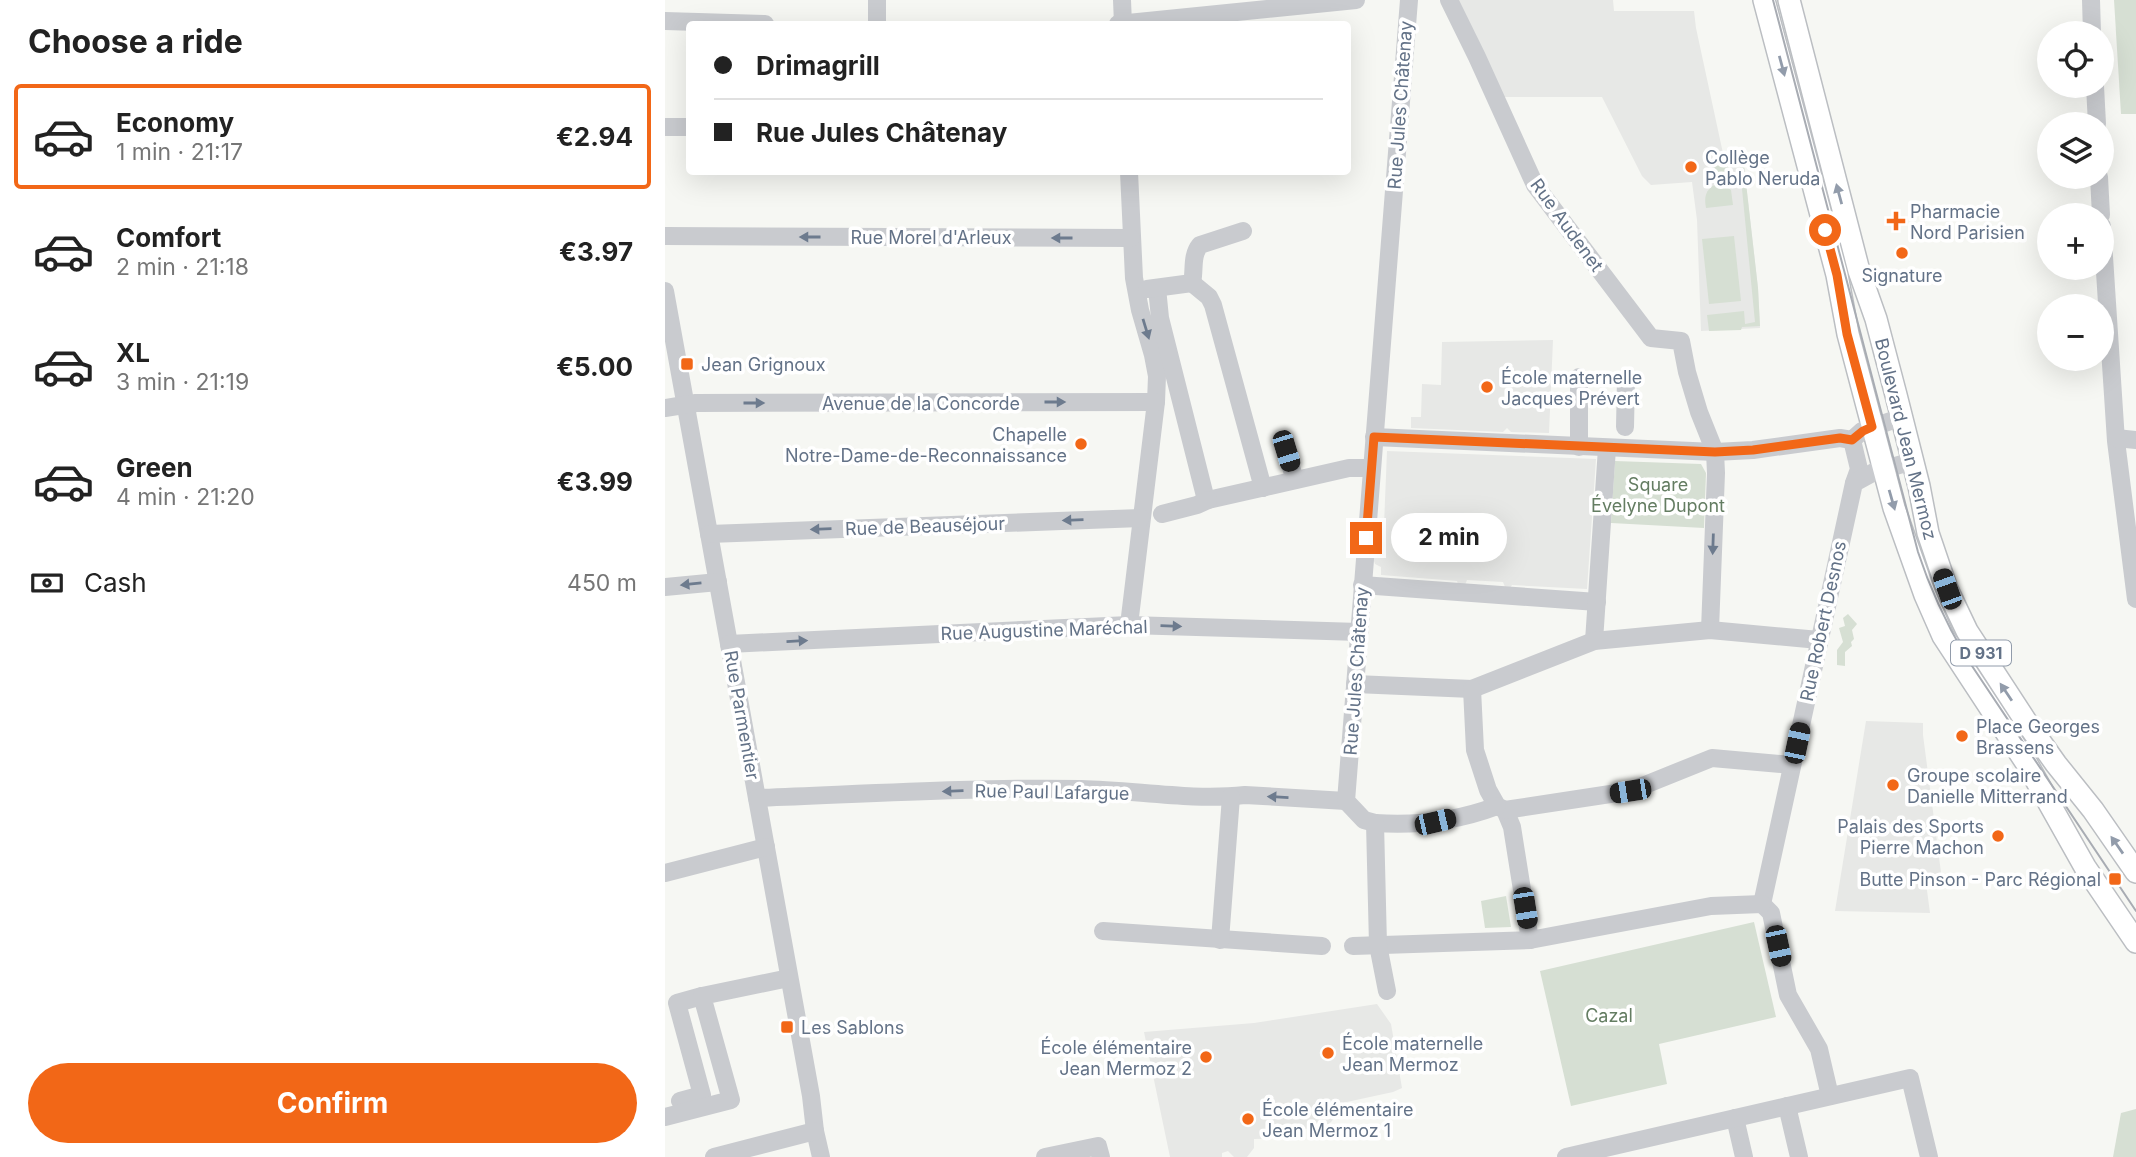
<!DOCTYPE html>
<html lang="en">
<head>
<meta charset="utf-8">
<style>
	:root { --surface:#fff; --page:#f6f6f6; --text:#222; --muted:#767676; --line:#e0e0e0; --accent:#f26717 }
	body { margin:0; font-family:Inter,sans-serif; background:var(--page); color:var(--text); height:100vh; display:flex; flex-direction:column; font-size:26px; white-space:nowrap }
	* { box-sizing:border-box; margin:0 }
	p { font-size:23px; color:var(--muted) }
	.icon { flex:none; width:38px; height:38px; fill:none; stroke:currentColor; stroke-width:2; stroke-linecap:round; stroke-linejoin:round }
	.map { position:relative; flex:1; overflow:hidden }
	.drawer { display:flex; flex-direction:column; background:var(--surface); width:665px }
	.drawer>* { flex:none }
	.top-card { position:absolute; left:21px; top:21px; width:665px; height:154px; border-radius:7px; box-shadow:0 7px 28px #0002; display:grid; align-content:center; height:154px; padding:0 28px; background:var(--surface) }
	.buttons { position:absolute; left:1372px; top:21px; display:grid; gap:14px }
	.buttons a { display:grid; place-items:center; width:77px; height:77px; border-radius:50%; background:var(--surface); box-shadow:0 7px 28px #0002; font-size:35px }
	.end { position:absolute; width:32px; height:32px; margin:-16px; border:9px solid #f26717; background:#fff; box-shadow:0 0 0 4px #fff }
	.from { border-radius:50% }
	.bubble { position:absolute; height:49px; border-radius:24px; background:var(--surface); box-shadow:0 7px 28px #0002; font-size:23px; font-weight:700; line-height:49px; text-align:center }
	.car { position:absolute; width:21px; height:42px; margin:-21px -10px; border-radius:9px; box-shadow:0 0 5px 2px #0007; background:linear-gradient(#222 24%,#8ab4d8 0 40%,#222 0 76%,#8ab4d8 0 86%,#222 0) }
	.top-card b { display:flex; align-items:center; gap:24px; height:66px; font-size:26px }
	.top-card b+b { border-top:2px solid var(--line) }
	.top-card i { width:18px; height:18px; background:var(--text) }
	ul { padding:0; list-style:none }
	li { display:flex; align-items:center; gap:21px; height:105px; margin:0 14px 10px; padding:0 14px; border:4px solid transparent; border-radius:7px }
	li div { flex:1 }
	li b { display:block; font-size:26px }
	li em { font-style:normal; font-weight:700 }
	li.current { border-color:var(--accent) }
	li>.icon { width:63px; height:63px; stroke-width:1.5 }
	h2 { padding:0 28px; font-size:32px; line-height:84px }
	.pay { display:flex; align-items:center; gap:18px; height:77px; padding:0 28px; font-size:26px }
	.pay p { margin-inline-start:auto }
	.cta { display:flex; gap:14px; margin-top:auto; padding:14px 28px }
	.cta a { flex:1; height:80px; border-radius:42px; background:var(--accent); color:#fff; font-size:28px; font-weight:700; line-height:80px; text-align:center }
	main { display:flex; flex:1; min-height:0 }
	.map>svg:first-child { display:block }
	.built { fill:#e7e8e6 }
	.green { fill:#d6dfd3 }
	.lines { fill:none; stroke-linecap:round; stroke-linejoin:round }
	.major-casing { stroke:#bbbec2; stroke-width:24 }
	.minor { stroke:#c9cbcf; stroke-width:18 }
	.major { stroke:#fff; stroke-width:21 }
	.tram { stroke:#a8acb3; stroke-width:2 }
	.oneway { fill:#929cab }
	.oneway2 { fill:#6d7b8e }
	.route { stroke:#f26717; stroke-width:9 }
	.poi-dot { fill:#f26717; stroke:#fff; stroke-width:2.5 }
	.labels { text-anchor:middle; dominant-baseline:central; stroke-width:7; stroke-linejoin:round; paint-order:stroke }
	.shield { fill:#fff; stroke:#929cab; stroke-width:2 }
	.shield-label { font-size:16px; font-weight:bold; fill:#637287 }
	.street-label { font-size:18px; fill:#637287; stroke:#fff }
	.poi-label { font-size:18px; fill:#637287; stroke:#fff; text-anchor:start }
	.park-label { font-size:18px; fill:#647d62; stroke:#fff }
</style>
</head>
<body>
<main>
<section class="drawer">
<h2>Choose a ride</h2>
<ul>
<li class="current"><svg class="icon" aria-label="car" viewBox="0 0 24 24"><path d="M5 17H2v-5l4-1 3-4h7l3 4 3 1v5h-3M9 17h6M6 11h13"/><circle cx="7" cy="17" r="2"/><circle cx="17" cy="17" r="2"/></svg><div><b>Economy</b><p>1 min · 21:17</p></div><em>€2.94</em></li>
<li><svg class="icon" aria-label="car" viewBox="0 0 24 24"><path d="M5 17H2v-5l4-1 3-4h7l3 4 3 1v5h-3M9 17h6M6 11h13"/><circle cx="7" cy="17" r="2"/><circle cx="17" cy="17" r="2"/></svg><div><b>Comfort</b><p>2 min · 21:18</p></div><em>€3.97</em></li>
<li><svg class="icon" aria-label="car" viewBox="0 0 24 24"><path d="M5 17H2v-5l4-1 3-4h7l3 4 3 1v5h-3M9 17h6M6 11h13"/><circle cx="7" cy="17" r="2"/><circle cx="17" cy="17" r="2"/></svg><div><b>XL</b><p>3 min · 21:19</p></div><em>€5.00</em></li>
<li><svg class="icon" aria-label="car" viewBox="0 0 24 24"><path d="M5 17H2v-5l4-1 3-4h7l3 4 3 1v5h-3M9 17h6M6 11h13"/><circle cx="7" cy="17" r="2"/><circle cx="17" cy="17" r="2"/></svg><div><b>Green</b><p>4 min · 21:20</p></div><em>€3.99</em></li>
</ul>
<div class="pay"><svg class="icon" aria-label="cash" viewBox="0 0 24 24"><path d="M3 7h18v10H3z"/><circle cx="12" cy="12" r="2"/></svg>Cash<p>450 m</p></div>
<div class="cta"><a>Confirm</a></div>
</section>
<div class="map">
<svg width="1471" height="1157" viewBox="0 0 1471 1157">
	<rect width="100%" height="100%" fill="#f6f7f3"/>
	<!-- built -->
	<g class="built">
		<polygon points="793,0 948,0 949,11 1029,11 1031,28 1059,158 1078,157 1093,288 1095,328 1036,331 1032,220 1027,182 986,185 977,176 937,97 839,97"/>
		<polygon points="888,340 884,433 846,432 842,428 838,432 746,428 746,417 756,417 757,384 776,385 777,342"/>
		<polygon points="722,451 931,459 922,589 847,585 845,588 840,587 838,582 802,580 800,585 793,584 792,581 716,575 716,567 710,564 708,558 711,552 718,550"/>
		<polygon points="1201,721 1258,723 1258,735 1277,880 1261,883 1265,913 1170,911"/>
		<polygon points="712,1004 726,1024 737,1088 728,1092 668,1105 670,1117 666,1122 661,1126 640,1129 620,1138 589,1139 589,1148 582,1157 569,1157 563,1151 557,1153 557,1157 505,1157 479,1032 589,1023"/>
	</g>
	<!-- green -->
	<g class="green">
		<polygon points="1449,0 1471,0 1471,114 1456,114"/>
		<polygon points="1078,157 1093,288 1095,326 1077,327 1076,330 1044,331 1042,315 1079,311 1080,324 1090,322 1074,158"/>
		<path d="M1059 158H1063L1065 183C1057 179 1049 180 1041 185L1038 179Z"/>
		<path d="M1051 184 1059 185 1066 190 1068 205 1041 208C1039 197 1040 190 1051 184Z"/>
		<polygon points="1069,236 1076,301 1044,304 1037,239"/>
		<polygon points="950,461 1036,464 1041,473 1039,528 946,523"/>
		<polygon points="1183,614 1192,624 1187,630 1189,639 1186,642 1187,646 1180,652 1180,666 1172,665 1172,650 1178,642 1174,628 1180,626 1178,618"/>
		<polygon points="841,896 846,927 820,928 816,901"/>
		<polygon points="1089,922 1111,1017 994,1044 1002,1084 906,1106 875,971"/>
		<polygon points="1471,1109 1471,1157 1448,1157 1456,1113"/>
	</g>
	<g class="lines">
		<defs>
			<g id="major">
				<polyline points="1099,0 1172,275 1183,334 1229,508 1260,595 1278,636 1362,764 1420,867 1471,942"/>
				<polyline points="1124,0 1194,271 1211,319 1231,395 1254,486 1263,533 1282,589 1302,631 1362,723 1391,764 1428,810 1471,872"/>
			</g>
		</defs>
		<!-- major casing -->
		<use href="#major" class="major-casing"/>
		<!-- minor -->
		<g class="minor">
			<polyline points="457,0 458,24"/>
			<polyline points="784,0 812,57 870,185 986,338 1016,341 1022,372 1034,412 1050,452 1051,473 1045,630"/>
			<polyline points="1426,0 1427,33"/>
			<polyline points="0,21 100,24"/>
			<polyline points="212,24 212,0"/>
			<polyline points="453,24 691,0"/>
			<polyline points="1430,86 1432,124"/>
			<polyline points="0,127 24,127"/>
			<polyline points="464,172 469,278 475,310 488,355 492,376 491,402 464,625"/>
			<polyline points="1434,177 1436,215"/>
			<polyline points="1437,226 1451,441 1471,599"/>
			<polyline points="0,236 466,238"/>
			<polyline points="527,283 544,297 548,305 598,488"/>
			<polyline points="492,288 495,318 540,496 543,500 684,468 706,468"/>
			<path d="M482 289 527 283C530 270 526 256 535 245L578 231"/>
			<polyline points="0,291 146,1096 150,1131 156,1157"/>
			<polyline points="0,408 31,403 491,402"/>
			<polyline points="960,427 961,378"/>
			<polyline points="709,437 1050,452 1088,450 1175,438 1187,440 1197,431 1237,417"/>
			<polyline points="1451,438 1471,440"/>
			<polyline points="1187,440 1194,469 1189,483"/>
			<polyline points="914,447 914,377"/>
			<polyline points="621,451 630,480"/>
			<polyline points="497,514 532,505 543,500"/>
			<polyline points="44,534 476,518"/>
			<polyline points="697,585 932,602"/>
			<polyline points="0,587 53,582"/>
			<polyline points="929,641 942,448"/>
			<polyline points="64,644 464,625 694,632"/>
			<polyline points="690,684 807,689 929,641 1045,630 1154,640"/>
			<polyline points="807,689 810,750 823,790 832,806 840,810 847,827 865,940"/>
			<path d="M92 798C200 794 308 787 416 789 470 790 526 801 580 795L681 801"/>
			<polyline points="840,810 965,791 1047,758 1127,765"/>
			<path d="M710 823C752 826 792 821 832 806"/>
			<polyline points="0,873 101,847"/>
			<polyline points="1097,904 1189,483 1209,472 1248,461"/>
			<polyline points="1097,904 1106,913 1123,995 1154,1049 1165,1096"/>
			<polyline points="438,931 657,946"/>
			<polyline points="555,940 566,797"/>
			<polyline points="688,946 865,940 1046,906 1097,904"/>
			<polyline points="722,991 713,945 710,823 699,820 681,801 744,0"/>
			<polyline points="15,1101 37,1095 12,1003 37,996"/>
			<polyline points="1122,1106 1134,1157"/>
			<polyline points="0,1117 66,1100 37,996 124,978"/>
			<polyline points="1070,1118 1079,1157"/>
			<polyline points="49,1157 150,1131"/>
			<polyline points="380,1157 433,1146 436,1157"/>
			<polyline points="901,1157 1245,1078 1264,1157"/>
		</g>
		<!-- major -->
		<use href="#major" class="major"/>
		<!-- tram -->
		<path class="tram" d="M1108 0 1253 552C1265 589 1281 623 1301 657L1471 911"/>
	</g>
	<!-- one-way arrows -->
	<defs><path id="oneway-solid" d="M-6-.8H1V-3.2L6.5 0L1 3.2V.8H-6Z" transform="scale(1.75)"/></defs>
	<g class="oneway">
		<use href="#oneway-solid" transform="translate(1117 66) rotate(75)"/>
		<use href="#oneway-solid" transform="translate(1174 194) rotate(-105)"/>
		<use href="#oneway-solid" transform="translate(1227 500) rotate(74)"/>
		<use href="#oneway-solid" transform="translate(1341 692) rotate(-124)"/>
		<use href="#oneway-solid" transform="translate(1452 845) rotate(-125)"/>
	</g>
	<g class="oneway2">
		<use href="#oneway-solid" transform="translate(145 237) rotate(-180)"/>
		<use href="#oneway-solid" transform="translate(397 238) rotate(-180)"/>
		<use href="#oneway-solid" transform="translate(481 329) rotate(73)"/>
		<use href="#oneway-solid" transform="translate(390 402)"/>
		<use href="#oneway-solid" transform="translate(89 403)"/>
		<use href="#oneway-solid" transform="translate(408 520) rotate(178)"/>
		<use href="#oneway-solid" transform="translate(156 529) rotate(178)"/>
		<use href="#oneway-solid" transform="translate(1048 544) rotate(92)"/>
		<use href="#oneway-solid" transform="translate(26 584) rotate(174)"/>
		<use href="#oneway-solid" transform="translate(506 626) rotate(2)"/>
		<use href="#oneway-solid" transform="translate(132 641) rotate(-3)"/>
		<use href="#oneway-solid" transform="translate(288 791) rotate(178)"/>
		<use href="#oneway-solid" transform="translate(613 797) rotate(-177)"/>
	</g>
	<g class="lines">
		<!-- route -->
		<polyline class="route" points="701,538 709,437 1050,452 1088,450 1175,438 1187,440 1198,431 1207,427 1182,334 1172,275 1160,230"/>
	</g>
	<!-- markers -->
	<g class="poi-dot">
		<circle cx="1026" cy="167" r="7"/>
		<path d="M1227.5 210.5h7v7h7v7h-7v7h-7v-7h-7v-7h7z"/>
		<circle cx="1237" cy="253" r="7"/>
		<rect x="15" y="357" width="14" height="14" rx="3.5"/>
		<circle cx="822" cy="387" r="7"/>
		<circle cx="416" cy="444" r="7"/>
		<circle cx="1297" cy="736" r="7"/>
		<circle cx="1228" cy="785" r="7"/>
		<circle cx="1333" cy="836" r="7"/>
		<rect x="1443" y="872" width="14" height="14" rx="3.5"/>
		<rect x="115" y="1020" width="14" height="14" rx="3.5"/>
		<circle cx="663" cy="1053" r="7"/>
		<circle cx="541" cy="1057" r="7"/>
		<circle cx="583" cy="1119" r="7"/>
	</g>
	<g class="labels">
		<!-- shield labels -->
		<rect class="shield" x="1286" y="640.5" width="60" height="25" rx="5"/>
		<g class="shield-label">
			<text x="1316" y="653">D 931</text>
		</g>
		<!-- street labels -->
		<g class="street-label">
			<text transform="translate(735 105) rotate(-86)">Rue Jules Châtenay</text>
			<text transform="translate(902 225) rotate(54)">Rue Audenet</text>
			<text x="266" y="237">Rue Morel d'Arleux</text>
			<text x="256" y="403">Avenue de la Concorde</text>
			<text transform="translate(1241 439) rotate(76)">Boulevard Jean Mermoz</text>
			<text transform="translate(260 526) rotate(-2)">Rue de Beauséjour</text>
			<text transform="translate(1158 621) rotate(-78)">Rue Robert Desnos</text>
			<text transform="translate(379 630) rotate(-2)">Rue Augustine Maréchal</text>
			<text transform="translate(691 671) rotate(-86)">Rue Jules Châtenay</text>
			<text transform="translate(77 715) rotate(80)">Rue Parmentier</text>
			<text transform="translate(387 792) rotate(1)">Rue Paul Lafargue</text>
		</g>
		<!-- poi labels -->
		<g class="poi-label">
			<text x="1040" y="157">Collège<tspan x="1040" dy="21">Pablo Neruda</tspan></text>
			<text x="1245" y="211">Pharmacie<tspan x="1245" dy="21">Nord Parisien</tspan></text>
			<text x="1237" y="275" text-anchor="middle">Signature</text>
			<text x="36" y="364">Jean Grignoux</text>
			<text x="836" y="377">École maternelle<tspan x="836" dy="21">Jacques Prévert</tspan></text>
			<text x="402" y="434" text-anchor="end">Chapelle<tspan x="402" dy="21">Notre-Dame-de-Reconnaissance</tspan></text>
			<text x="1311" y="726">Place Georges<tspan x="1311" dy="21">Brassens</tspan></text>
			<text x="1242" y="775">Groupe scolaire<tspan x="1242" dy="21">Danielle Mitterrand</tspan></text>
			<text x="1319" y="826" text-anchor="end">Palais des Sports<tspan x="1319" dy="21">Pierre Machon</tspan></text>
			<text x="1436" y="879" text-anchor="end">Butte Pinson - Parc Régional</text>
			<text x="136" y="1027">Les Sablons</text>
			<text x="677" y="1043">École maternelle<tspan x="677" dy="21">Jean Mermoz</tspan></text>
			<text x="527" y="1047" text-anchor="end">École élémentaire<tspan x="527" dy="21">Jean Mermoz 2</tspan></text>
			<text x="597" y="1109">École élémentaire<tspan x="597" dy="21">Jean Mermoz 1</tspan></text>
		</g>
		<!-- park labels -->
		<g class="park-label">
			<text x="993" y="484">Square<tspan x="993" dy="21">Évelyne Dupont</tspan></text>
			<text x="944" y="1015">Cazal</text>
		</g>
	</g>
</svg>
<div class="buttons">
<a><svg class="icon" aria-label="locate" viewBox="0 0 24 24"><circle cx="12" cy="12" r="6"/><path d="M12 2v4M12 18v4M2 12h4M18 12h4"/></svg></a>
<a><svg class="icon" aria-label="layers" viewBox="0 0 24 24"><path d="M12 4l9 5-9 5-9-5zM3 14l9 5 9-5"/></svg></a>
<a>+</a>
<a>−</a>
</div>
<i class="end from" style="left:1160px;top:230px"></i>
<i class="end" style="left:701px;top:538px"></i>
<div class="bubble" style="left:726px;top:513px;width:116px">2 min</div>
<i class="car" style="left:621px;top:451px;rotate:163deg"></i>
<i class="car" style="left:1282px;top:589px;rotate:340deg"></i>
<i class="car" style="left:1132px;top:743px;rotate:12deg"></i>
<i class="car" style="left:965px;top:791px;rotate:261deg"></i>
<i class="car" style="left:770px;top:822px;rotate:77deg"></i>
<i class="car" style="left:860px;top:908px;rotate:171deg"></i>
<i class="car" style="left:1113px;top:946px;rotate:168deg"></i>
<div class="top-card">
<b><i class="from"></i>Drimagrill</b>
<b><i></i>Rue Jules Châtenay</b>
</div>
</div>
</main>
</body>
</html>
